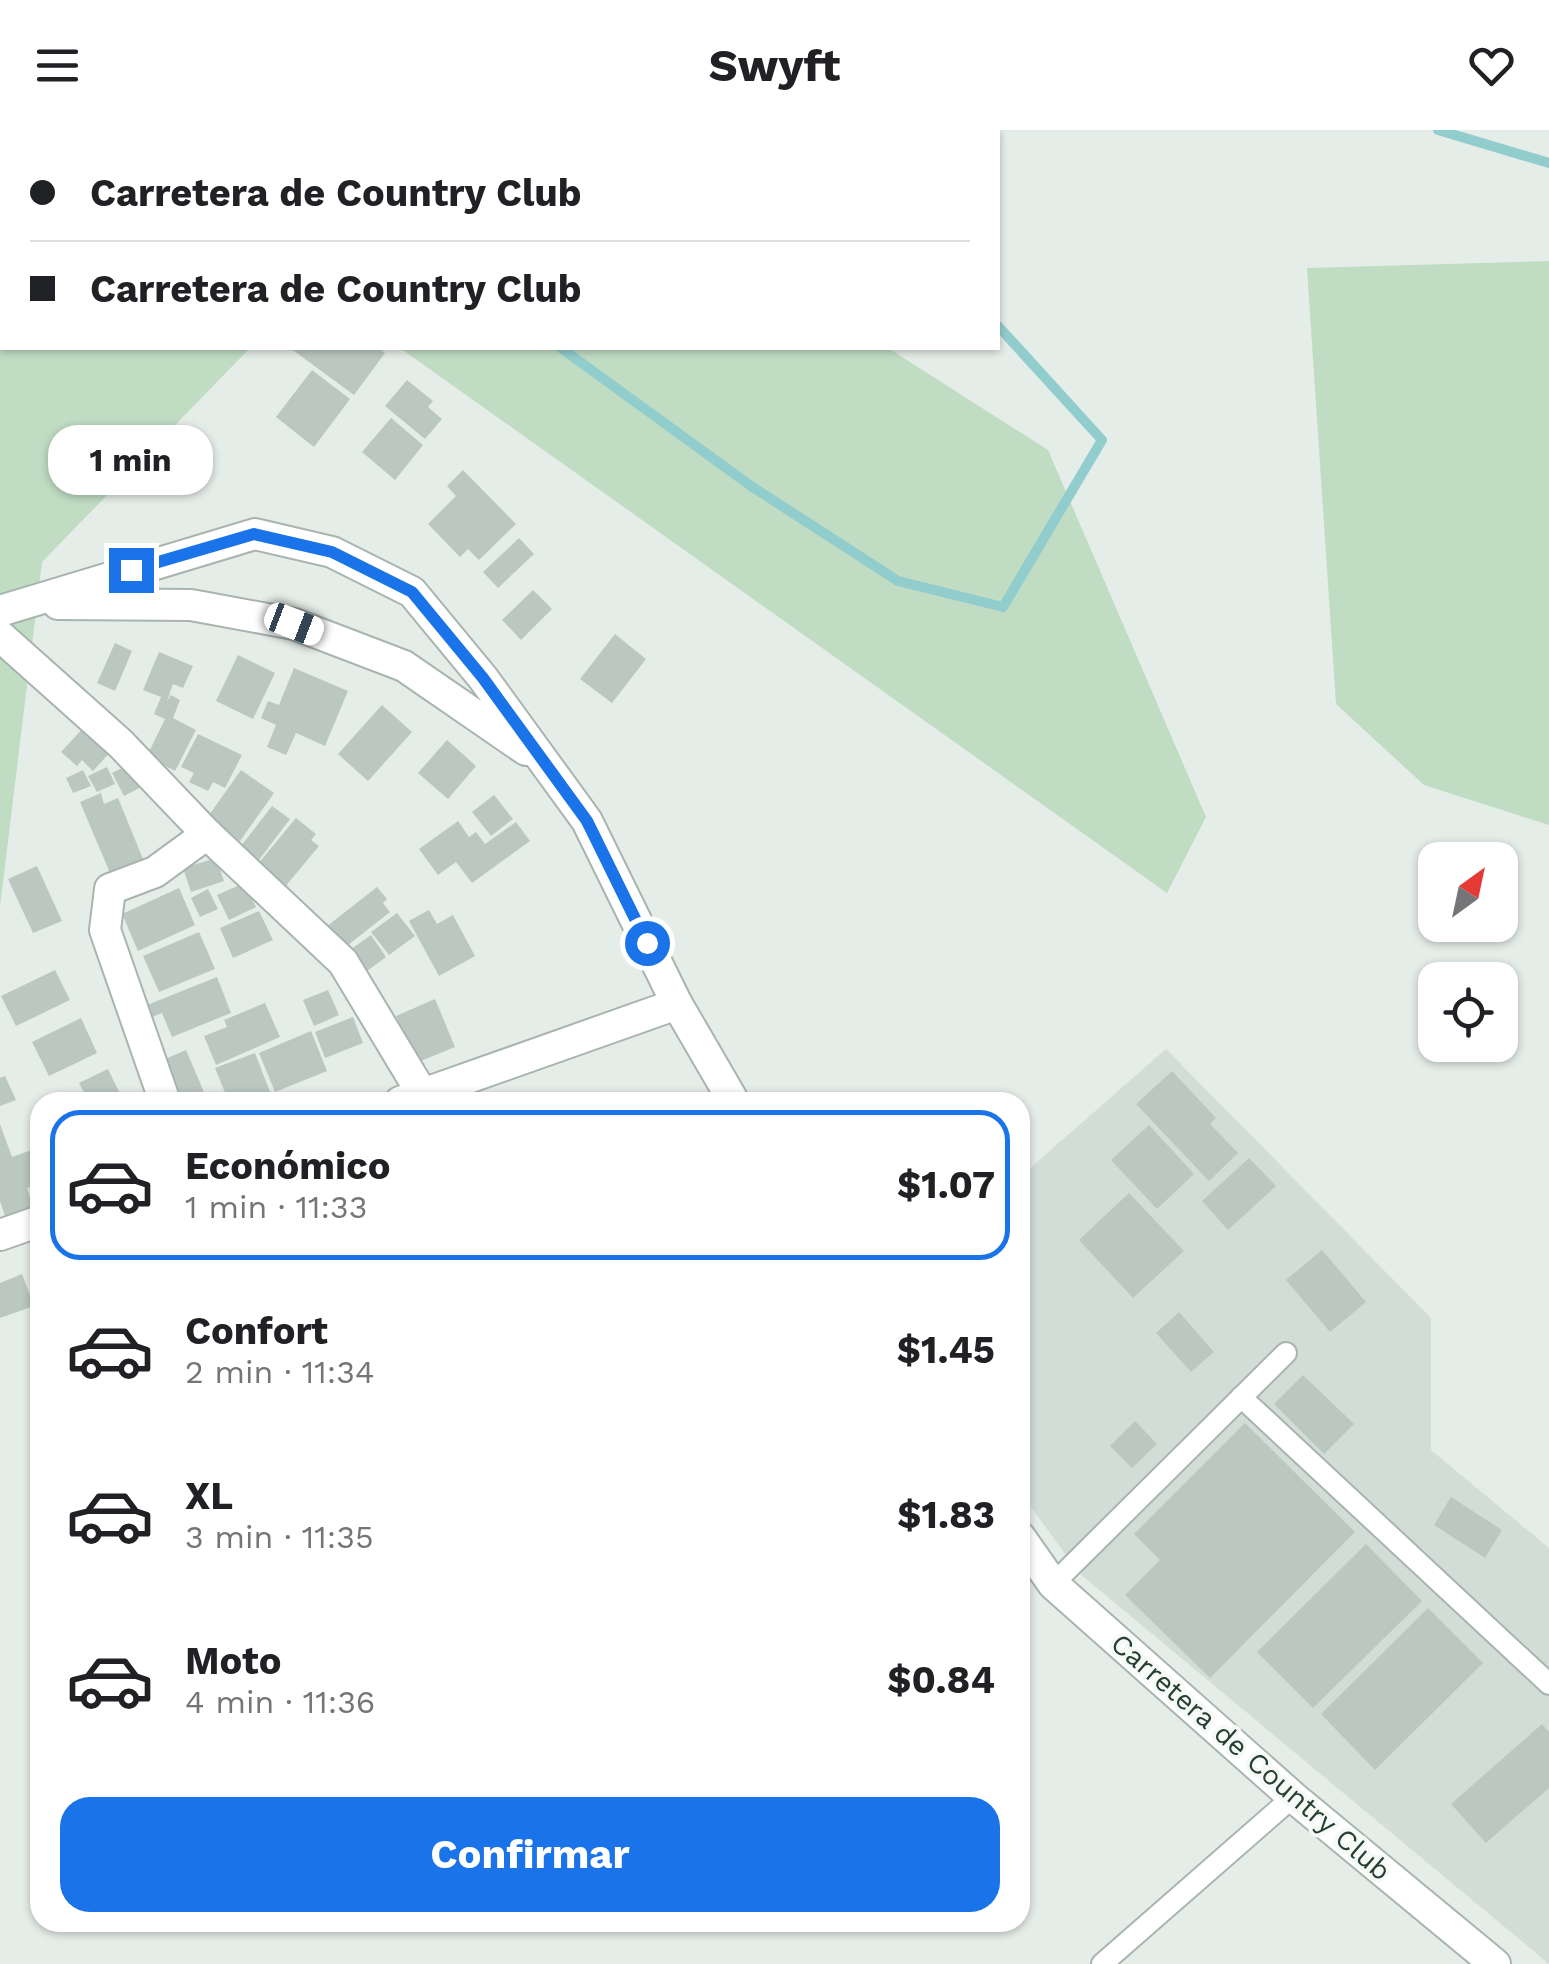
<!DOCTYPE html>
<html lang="es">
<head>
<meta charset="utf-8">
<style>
	:root { --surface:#fff; --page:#f2f2f2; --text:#202124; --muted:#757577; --line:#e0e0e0; --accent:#1a73e8 }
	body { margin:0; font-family:"Work Sans",sans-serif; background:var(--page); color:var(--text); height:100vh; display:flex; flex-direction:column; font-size:38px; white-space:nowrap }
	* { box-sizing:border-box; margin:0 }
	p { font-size:32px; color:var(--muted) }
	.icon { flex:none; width:55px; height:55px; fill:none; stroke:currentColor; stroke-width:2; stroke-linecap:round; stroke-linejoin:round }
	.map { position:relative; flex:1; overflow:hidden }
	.drawer { position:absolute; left:30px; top:962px; width:1000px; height:840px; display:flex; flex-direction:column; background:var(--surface); border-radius:30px; box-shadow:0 2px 8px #0004 }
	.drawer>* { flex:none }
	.hud { position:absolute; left:0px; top:0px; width:1000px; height:220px; box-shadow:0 2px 8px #0004; display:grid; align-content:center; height:220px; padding:0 30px; background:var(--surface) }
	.needle { width:65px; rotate:33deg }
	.tools { position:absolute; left:1418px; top:712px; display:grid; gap:20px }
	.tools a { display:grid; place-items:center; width:100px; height:100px; border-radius:20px; background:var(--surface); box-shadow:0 2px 8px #0004; font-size:50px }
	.end { position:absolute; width:45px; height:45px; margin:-22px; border:12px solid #1a73e8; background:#fff; box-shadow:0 0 0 5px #fff }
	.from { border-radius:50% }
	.bubble { position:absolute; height:70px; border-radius:30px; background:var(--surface); box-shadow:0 2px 8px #0004; font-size:32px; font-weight:700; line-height:70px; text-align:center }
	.car { position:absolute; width:30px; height:60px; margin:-30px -15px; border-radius:12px; box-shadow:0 0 8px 2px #0007; background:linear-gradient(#fff 24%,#345 0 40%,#fff 0 76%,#345 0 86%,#fff 0) }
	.hud b { display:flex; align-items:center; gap:35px; height:95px; font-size:38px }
	.hud b+b { border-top:2px solid var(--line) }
	.hud i { width:25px; height:25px; background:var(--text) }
	ul { padding:18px 0 0; list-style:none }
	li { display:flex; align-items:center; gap:30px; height:150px; margin:0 20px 15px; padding:0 10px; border:5px solid transparent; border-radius:30px }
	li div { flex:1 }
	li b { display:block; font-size:38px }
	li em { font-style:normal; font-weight:700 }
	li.active { border-color:var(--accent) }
	li>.icon { width:90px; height:90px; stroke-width:1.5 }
	.primary-button { display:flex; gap:20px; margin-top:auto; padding:20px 30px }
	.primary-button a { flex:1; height:115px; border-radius:30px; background:var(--accent); color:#fff; font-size:40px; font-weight:700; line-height:115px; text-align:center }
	header { display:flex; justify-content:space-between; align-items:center; height:130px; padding:0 30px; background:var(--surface); font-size:45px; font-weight:700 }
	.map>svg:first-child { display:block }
	.built { fill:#d3ddd7 }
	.green { fill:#c0dcc3 }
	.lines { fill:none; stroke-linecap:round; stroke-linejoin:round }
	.stream { stroke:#92cdcd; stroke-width:10 }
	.building { fill:#bbc8c1 }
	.service-casing { stroke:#a8b5ae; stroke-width:24 }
	.minor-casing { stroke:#a8b5ae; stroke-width:34 }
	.tertiary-casing { stroke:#a8b5ae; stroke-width:34 }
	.service { stroke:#fff; stroke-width:20 }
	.minor { stroke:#fff; stroke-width:30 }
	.tertiary { stroke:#fff; stroke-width:30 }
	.route { stroke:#1a73e8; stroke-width:12 }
	.labels { text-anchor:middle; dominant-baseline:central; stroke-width:8; stroke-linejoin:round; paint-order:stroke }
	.street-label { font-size:28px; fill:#263e33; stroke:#f6faf7 }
</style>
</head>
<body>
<header><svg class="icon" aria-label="menu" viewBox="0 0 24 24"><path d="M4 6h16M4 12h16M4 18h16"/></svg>Swyft<svg class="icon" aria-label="heart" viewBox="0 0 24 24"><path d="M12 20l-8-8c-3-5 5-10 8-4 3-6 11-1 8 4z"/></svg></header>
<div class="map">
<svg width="1549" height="1834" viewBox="0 0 1549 1834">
	<rect width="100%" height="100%" fill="#e5ede8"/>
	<!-- built -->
	<polygon class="built" points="1166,919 1431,1188 1431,1320 1549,1418 1549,1834 1079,1443 1020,1362 1020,1047"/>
	<!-- green -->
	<g class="green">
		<polygon points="0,0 743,0 2,2 2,218 250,218 42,432 0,777"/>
		<polygon points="1549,131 1549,695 1424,655 1336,574 1307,138"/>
		<polygon points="400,218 888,218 1048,320 1206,687 1167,763"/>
	</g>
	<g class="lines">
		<!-- stream -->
		<g class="stream">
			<polyline points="330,0 332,2"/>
			<polyline points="1438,0 1549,33"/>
			<polyline points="965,2 969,0"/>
			<polyline points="561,218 751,356 898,451 1003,477 1102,310 998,196"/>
		</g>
	</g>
	<!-- building -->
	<g class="building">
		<polygon points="290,218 378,218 385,223 354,265"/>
		<polygon points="312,240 350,269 314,317 276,287"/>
		<polygon points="407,250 433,271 428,277 442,289 425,309 385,276"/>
		<polygon points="391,288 423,315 395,350 362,322"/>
		<polygon points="463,340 516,394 479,430 468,419 460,427 428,394 456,366 447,356"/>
		<polygon points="519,408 534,424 498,458 483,442"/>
		<polygon points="533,460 552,479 521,510 502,490"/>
		<polygon points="615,504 646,529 612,573 580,549"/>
		<polygon points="115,513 132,521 115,561 97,553"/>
		<polygon points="159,522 193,536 183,558 173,554 167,571 171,565 180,570 173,588 196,600 175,641 147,626 165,589 154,584 161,567 143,560"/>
		<polygon points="238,525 275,543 253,589 216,571"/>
		<polygon points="294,538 348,561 325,616 296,603 286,625 267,617 276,595 261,588 268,571 279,575"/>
		<polygon points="382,575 412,602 368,651 338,624"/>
		<polygon points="86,595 112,620 93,641 82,630 77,636 61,622"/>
		<polygon points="198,604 242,625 225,658 213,652 208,661 189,652 194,643 181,637"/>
		<polygon points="447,610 476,636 448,669 418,643"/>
		<polygon points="134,632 145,655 124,666 112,643"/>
		<polygon points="107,637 115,654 97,662 88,646"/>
		<polygon points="83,640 91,656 73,663 66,648"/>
		<polygon points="241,640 274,663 240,711 207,688"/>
		<polygon points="101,663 104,674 118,668 143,729 110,743 80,672"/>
		<polygon points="494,665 513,689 491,706 472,682"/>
		<polygon points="272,676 290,689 259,730 241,716"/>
		<polygon points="296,688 316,704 311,710 319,716 284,758 257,735"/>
		<polygon points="458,691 469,707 476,702 485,714 516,692 530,711 472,753 456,732 438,745 419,719"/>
		<polygon points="216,728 224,751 191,762 183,738"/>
		<polygon points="37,736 62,791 33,803 8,749"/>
		<polygon points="244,753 256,777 229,790 217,765"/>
		<polygon points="377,757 387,769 383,773 390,782 343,819 326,797"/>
		<polygon points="179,758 195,795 138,821 122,784"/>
		<polygon points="208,759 218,779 200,787 191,768"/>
		<polygon points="429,780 437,794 453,785 475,826 439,846 409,791"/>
		<polygon points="259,781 273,810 233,828 220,798"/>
		<polygon points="397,783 415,806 389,825 371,802"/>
		<polygon points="199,802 215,839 159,862 143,826"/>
		<polygon points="371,805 386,827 363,844 347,822"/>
		<polygon points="55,840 70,870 16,896 1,866"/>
		<polygon points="217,847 231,883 172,907 162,883 147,889 142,877"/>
		<polygon points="328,860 339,885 314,896 303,870"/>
		<polygon points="435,869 455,917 416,933 396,886"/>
		<polygon points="265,873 280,907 216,935 204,906 227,897 224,890"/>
		<polygon points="353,887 363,913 325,928 315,902"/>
		<polygon points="81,888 97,923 49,946 32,912"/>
		<polygon points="311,901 327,941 275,962 259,923"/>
		<polygon points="186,920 206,967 195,972 169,972 158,932"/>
		<polygon points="255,923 274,972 229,972 215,938"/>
		<polygon points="108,939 124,972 89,972 79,953"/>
		<polygon points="1172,941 1216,988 1210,994 1238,1023 1209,1051 1136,974"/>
		<polygon points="5,946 16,970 0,976 0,948"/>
		<polygon points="0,994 12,1027 40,1017 40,1053 27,1058 33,1076 5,1086 0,1071"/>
		<polygon points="1149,995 1194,1044 1157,1079 1111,1030"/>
		<polygon points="1249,1028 1276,1056 1228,1100 1202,1071"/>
		<polygon points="1129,1063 1184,1121 1133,1168 1079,1110"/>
		<polygon points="1322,1120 1366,1172 1330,1202 1286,1150"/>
		<polygon points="22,1144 34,1176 0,1188 0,1153"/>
		<polygon points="1179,1182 1214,1222 1191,1242 1156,1203"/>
		<polygon points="1303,1245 1354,1294 1324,1324 1274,1274"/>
		<polygon points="1135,1291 1157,1314 1132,1338 1110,1316"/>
		<polygon points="1245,1293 1355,1402 1210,1548 1125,1465 1160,1430 1134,1404"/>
		<polygon points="1451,1367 1502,1400 1485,1428 1434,1395"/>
		<polygon points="1366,1414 1422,1471 1313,1578 1257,1522"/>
		<polygon points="1428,1478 1483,1533 1375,1640 1321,1584"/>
		<polygon points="1542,1594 1549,1602 1549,1658 1486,1713 1451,1674"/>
	</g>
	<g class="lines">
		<defs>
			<g id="service">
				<polyline points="1241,1267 1549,1554"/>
				<polyline points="1053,1454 1286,1223"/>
				<polyline points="1102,1834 1293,1667"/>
			</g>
			<g id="minor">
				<polyline points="0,506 121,614 207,704 155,742 110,759 105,800 165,972"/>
				<polyline points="207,704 343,832 423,965"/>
				<polyline points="400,972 677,874"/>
				<polyline points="0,1105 40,1091"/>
			</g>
			<g id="tertiary">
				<polyline points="58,474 191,475 294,494 404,536 526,620"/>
				<polyline points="0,481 255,404 332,422 412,462 483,548 587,691 677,874 734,972"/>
				<polyline points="1020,1407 1053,1454 1293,1667 1495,1834"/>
			</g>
		</defs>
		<!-- service casing -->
		<use href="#service" class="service-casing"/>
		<!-- minor casing -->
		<use href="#minor" class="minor-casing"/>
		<!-- tertiary casing -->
		<use href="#tertiary" class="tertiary-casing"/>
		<!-- service -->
		<use href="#service" class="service"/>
		<!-- minor -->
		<use href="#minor" class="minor"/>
		<!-- tertiary -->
		<use href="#tertiary" class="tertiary"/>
	</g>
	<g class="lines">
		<!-- route -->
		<polyline class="route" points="131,440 254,404 332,422 412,462 483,548 587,691 647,813"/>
	</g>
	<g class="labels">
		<!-- street labels -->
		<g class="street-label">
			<text transform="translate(1251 1627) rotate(41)">Carretera de Country Club</text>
		</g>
	</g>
</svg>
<div class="tools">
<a><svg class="needle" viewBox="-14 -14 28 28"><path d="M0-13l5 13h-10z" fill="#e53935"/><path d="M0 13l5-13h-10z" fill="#757577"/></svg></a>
<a><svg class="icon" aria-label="locate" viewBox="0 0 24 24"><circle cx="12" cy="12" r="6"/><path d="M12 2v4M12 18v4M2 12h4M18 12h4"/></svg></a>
</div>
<i class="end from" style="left:647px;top:813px"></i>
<i class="end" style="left:131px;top:440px"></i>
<div class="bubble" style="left:48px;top:295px;width:165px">1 min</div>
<i class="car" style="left:294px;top:494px;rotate:111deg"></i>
<div class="hud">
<b><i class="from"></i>Carretera de Country Club</b>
<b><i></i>Carretera de Country Club</b>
</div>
<section class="drawer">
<ul>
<li class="active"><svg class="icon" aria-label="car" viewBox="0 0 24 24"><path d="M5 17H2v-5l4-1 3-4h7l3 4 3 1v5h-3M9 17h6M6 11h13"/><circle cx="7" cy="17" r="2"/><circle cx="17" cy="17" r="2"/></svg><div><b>Económico</b><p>1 min · 11:33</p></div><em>$1.07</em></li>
<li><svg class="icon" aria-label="car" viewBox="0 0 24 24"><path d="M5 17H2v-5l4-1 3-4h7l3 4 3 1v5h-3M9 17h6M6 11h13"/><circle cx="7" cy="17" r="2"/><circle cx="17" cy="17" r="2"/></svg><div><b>Confort</b><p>2 min · 11:34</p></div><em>$1.45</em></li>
<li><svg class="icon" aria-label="car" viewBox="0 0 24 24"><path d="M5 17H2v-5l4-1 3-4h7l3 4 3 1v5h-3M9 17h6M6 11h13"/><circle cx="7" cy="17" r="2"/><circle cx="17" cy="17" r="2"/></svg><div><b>XL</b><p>3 min · 11:35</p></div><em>$1.83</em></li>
<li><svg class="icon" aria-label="car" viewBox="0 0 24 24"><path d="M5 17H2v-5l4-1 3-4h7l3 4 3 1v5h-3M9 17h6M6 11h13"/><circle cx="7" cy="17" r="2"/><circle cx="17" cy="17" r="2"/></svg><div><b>Moto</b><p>4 min · 11:36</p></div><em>$0.84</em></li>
</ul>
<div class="primary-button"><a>Confirmar</a></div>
</section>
</div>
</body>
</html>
